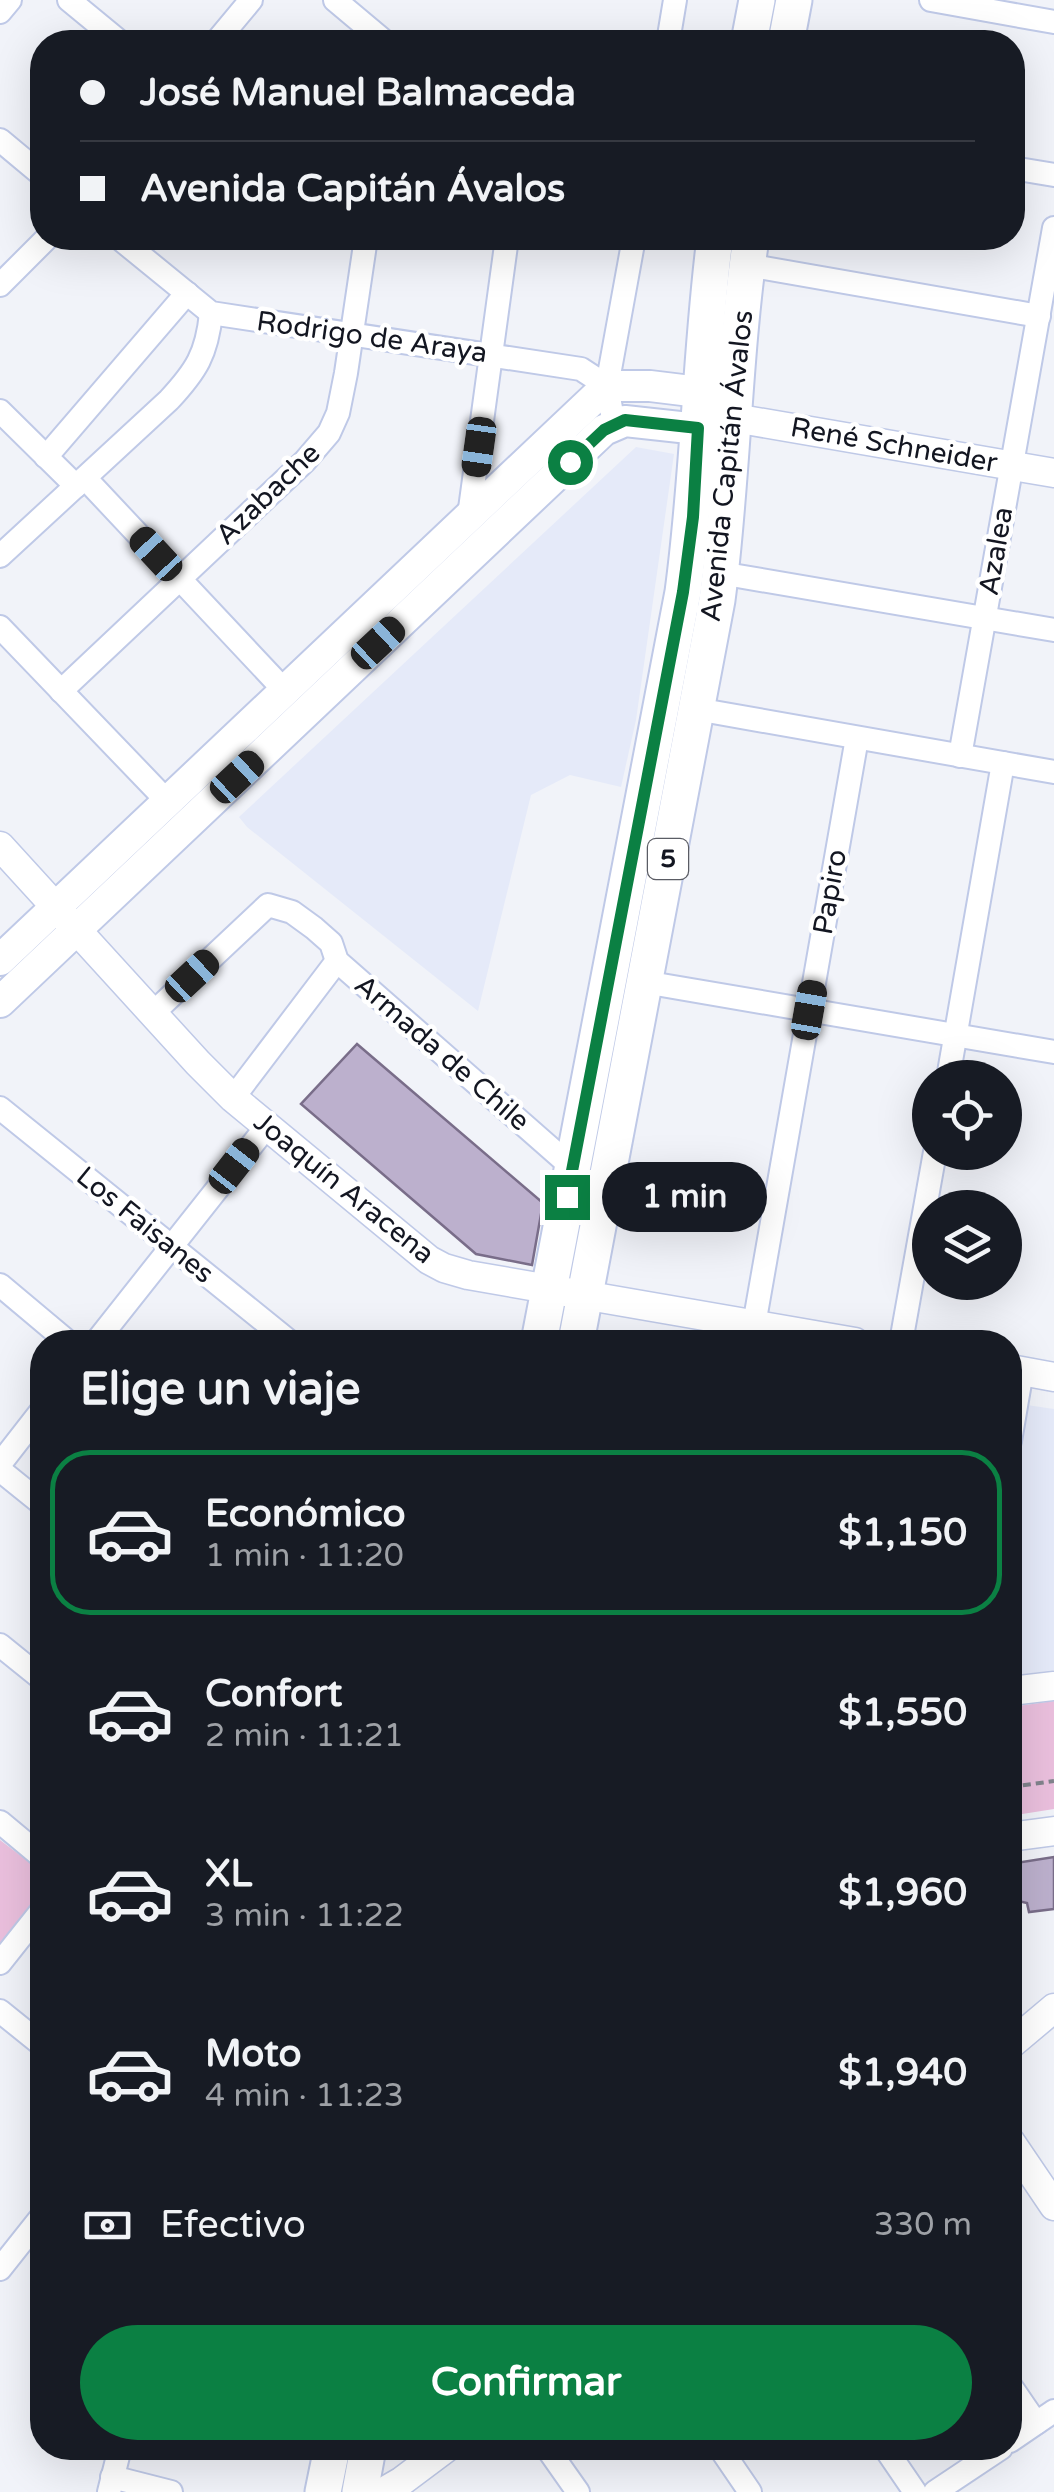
<!DOCTYPE html>
<html lang="es">
<head>
<meta charset="utf-8">
<style>
	:root { --surface:#171b24; --page:#242831; --text:#f1f3f6; --muted:#9ea1a6; --line:#363941; --accent:#0b8043 }
	body { margin:0; font-family:"Varela Round",sans-serif; background:var(--page); color:var(--text); height:100vh; display:flex; flex-direction:column; font-size:38px; white-space:nowrap }
	* { box-sizing:border-box; margin:0 }
	p { font-size:32px; color:var(--muted) }
	.icon { flex:none; width:55px; height:55px; fill:none; stroke:currentColor; stroke-width:2; stroke-linecap:round; stroke-linejoin:round }
	.map { position:relative; flex:1; overflow:hidden }
	.sheet { position:absolute; left:30px; top:1330px; width:992px; height:1130px; display:flex; flex-direction:column; background:var(--surface); border-radius:40px; box-shadow:0 10px 40px #0002 }
	.sheet>* { flex:none }
	.top-card { position:absolute; left:30px; top:30px; width:995px; height:220px; border-radius:40px; box-shadow:0 10px 40px #0002; display:grid; align-content:center; height:220px; padding:0 50px; background:var(--surface) }
	.buttons { position:absolute; left:912px; top:1060px; display:grid; gap:20px }
	.buttons a { display:grid; place-items:center; width:110px; height:110px; border-radius:50%; background:var(--surface); box-shadow:0 10px 40px #0002; font-size:50px }
	.end { position:absolute; width:45px; height:45px; margin:-22px; border:12px solid #0b8043; background:#fff; box-shadow:0 0 0 5px #fff }
	.from { border-radius:50% }
	.bubble { position:absolute; height:70px; border-radius:35px; background:var(--surface); box-shadow:0 10px 40px #0002; font-size:32px; font-weight:800; line-height:70px; text-align:center }
	.car { position:absolute; width:30px; height:60px; margin:-30px -15px; border-radius:12px; box-shadow:0 0 8px 2px #0007; background:linear-gradient(#222 24%,#8ab4d8 0 40%,#222 0 76%,#8ab4d8 0 86%,#222 0) }
	.top-card b { display:flex; align-items:center; gap:35px; height:95px; font-size:38px }
	.top-card b+b { border-top:2px solid var(--line) }
	.top-card i { width:25px; height:25px; background:var(--text) }
	ul { padding:0; list-style:none }
	li { display:flex; align-items:center; gap:30px; height:165px; margin:0 20px 15px; padding:0 30px; border:5px solid transparent; border-radius:40px }
	li div { flex:1 }
	li b { display:block; font-size:38px }
	li em { font-style:normal; font-weight:800 }
	li.active { border-color:var(--accent) }
	li>.icon { width:90px; height:90px; stroke-width:1.5 }
	h2 { padding:0 50px; font-size:45px; line-height:120px }
	.pay { display:flex; align-items:center; gap:25px; height:110px; padding:0 50px; font-size:38px }
	.pay p { margin-inline-start:auto }
	.button { display:flex; gap:20px; margin-top:auto; padding:20px 50px }
	.button a { flex:1; height:115px; border-radius:60px; background:var(--accent); color:#fff; font-size:40px; font-weight:800; line-height:115px; text-align:center }
	.map>svg:first-child { display:block }
	.built { fill:#e5eaf9 }
	.green { fill:#eabfdd }
	.building { fill:#bcb0cd; stroke:#796d89; stroke-width:2.5 }
	.lines { fill:none; stroke-linecap:round; stroke-linejoin:round }
	.minor-casing { stroke:#bfc9e7; stroke-width:26 }
	.tertiary-casing { stroke:#bfc9e7; stroke-width:31 }
	.secondary-casing { stroke:#bfc9e7; stroke-width:34 }
	.trunk-casing { stroke:#bfc9e7; stroke-width:39 }
	.path { stroke:#81838c; stroke-width:4; stroke-dasharray:8 5; stroke-linecap:butt }
	.minor { stroke:#fff; stroke-width:22 }
	.tertiary { stroke:#fff; stroke-width:28 }
	.secondary { stroke:#fff; stroke-width:30 }
	.trunk { stroke:#fff; stroke-width:35 }
	.route { stroke:#0b8043; stroke-width:12 }
	.labels { text-anchor:middle; dominant-baseline:central; stroke-width:9; stroke-linejoin:round; paint-order:stroke }
	.shield { fill:#fff; stroke:#5a5c64; stroke-width:2.5 }
	.shield-label { font-size:25px; font-weight:bold; fill:#131621 }
	.street-label { font-size:28px; fill:#131621; stroke:#fff }
</style>
</head>
<body>
<div class="map">
<svg width="1054" height="2492" viewBox="0 0 1054 2492">
	<rect width="100%" height="100%" fill="#f1f3f9"/>
	<!-- built -->
	<g class="built">
		<polygon points="636,447 674,454 636,720 621,787 570,775 531,795 478,1011 247,827 239,817"/>
		<polygon points="1020,1404 1054,1409 1054,1670 1010,1676 1010,1461"/>
	</g>
	<!-- green -->
	<g class="green">
		<polygon points="1054,1701 1054,1809 1010,1816 1010,1707"/>
		<polygon points="0,1840 42,1872 42,1891 0,1946"/>
	</g>
	<!-- building -->
	<g class="building">
		<polygon points="357,1044 543,1203 532,1265 476,1254 301,1104"/>
		<polygon points="1054,1857 1054,1909 1029,1912 1027,1903 1010,1899 1010,1864"/>
	</g>
	<g class="lines">
		<defs>
			<g id="minor">
				<polyline points="69,0 120,42"/>
				<polyline points="335,0 385,42"/>
				<polyline points="931,0 1054,22"/>
				<polyline points="0,12 10,0"/>
				<polyline points="216,42 251,0"/>
				<polyline points="668,42 675,0"/>
				<polyline points="0,140 42,175"/>
				<polyline points="1012,168 1054,175"/>
				<polyline points="119,238 211,313 581,369 607,386 614,425"/>
				<polyline points="747,265 1039,316"/>
				<polyline points="0,285 47,238"/>
				<polyline points="607,386 634,238"/>
				<polyline points="0,411 76,486"/>
				<polyline points="46,457 187,293"/>
				<polyline points="85,478 285,691"/>
				<polyline points="469,516 507,238"/>
				<path d="M0 556 169 400C196 371 207 354 211 313"/>
				<polyline points="720,573 1054,630"/>
				<polyline points="0,627 168,802"/>
				<polyline points="61,691 305,461 329,433 338,413 346,373 366,238"/>
				<polyline points="696,709 1054,772"/>
				<polyline points="960,756 1054,228"/>
				<polyline points="644,982 1054,1052"/>
				<polyline points="153,1013 268,905 292,912 314,928 331,943 337,961 573,1168"/>
				<polyline points="948,1078 1003,763"/>
				<polyline points="233,1098 337,961"/>
				<polyline points="0,1108 290,1342"/>
				<polyline points="0,1285 68,1342"/>
				<polyline points="96,1342 267,1126"/>
				<polyline points="751,1342 857,738"/>
				<polyline points="901,1342 935,1152"/>
				<polyline points="1010,1441 1022,1371"/>
				<polyline points="0,1464 42,1410"/>
				<polyline points="0,1470 42,1504"/>
				<polyline points="0,1645 42,1679"/>
				<polyline points="0,1822 42,1857"/>
				<polyline points="0,1963 42,1910"/>
				<polyline points="0,2011 42,2045"/>
				<polyline points="0,2269 42,2216"/>
				<polyline points="1010,2385 1036,2423"/>
				<polyline points="1010,2441 1054,2411"/>
				<polyline points="547,2448 578,2492"/>
				<polyline points="720,2448 750,2492"/>
				<polyline points="885,2448 915,2492"/>
				<polyline points="112,2477 171,2492"/>
				<polyline points="109,2492 120,2448"/>
				<polyline points="935,2492 1001,2448"/>
			</g>
			<g id="tertiary">
				<polyline points="734,418 1054,473"/>
				<polyline points="0,846 198,1063 233,1098 429,1260 444,1268 468,1275 855,1342"/>
				<polyline points="1010,1369 1054,1377"/>
				<polyline points="1010,1691 1054,1686"/>
				<polyline points="1010,1837 1054,1831"/>
				<polyline points="1010,2045 1054,2008"/>
				<polyline points="1010,2141 1054,2206"/>
				<polyline points="383,2492 402,2481 446,2448"/>
			</g>
			<g id="secondary">
				<polyline points="0,960 607,386 650,386 699,392 718,407"/>
				<polyline points="0,1002 604,430 625,421 698,429 721,422"/>
			</g>
			<g id="trunk">
				<polyline points="749,42 757,0"/>
				<polyline points="786,42 794,0"/>
				<path d="M539 1342 683 592C699 474 700 355 715 238"/>
				<path d="M576 1342 717 600C733 479 733 358 751 238"/>
				<polyline points="323,2492 332,2448"/>
				<polyline points="360,2492 368,2448"/>
			</g>
		</defs>
		<!-- minor casing -->
		<use href="#minor" class="minor-casing"/>
		<!-- tertiary casing -->
		<use href="#tertiary" class="tertiary-casing"/>
		<!-- secondary casing -->
		<use href="#secondary" class="secondary-casing"/>
		<!-- trunk casing -->
		<use href="#trunk" class="trunk-casing"/>
		<!-- path -->
		<polyline class="path" points="1010,1787 1054,1781"/>
		<!-- minor -->
		<use href="#minor" class="minor"/>
		<!-- tertiary -->
		<use href="#tertiary" class="tertiary"/>
		<!-- secondary -->
		<use href="#secondary" class="secondary"/>
		<!-- trunk -->
		<use href="#trunk" class="trunk"/>
	</g>
	<g class="lines">
		<!-- route -->
		<polyline class="route" points="567,1197 683,592 693,517 698,428 625,420 604,430 570,462"/>
	</g>
	<g class="labels">
		<!-- shield labels -->
		<rect class="shield" x="648" y="839" width="40" height="40" rx="8"/>
		<g class="shield-label">
			<text x="668" y="859">5</text>
		</g>
		<!-- street labels -->
		<g class="street-label">
			<text transform="translate(372 337) rotate(8)">Rodrigo de Araya</text>
			<text transform="translate(894 445) rotate(10)">René Schneider</text>
			<text transform="translate(727 466) rotate(-84)">Avenida Capitán Ávalos</text>
			<text transform="translate(268 494) rotate(-44)">Azabache</text>
			<text transform="translate(996 551) rotate(-80)">Azalea</text>
			<text transform="translate(830 892) rotate(-80)">Papiro</text>
			<text transform="translate(442 1053) rotate(41)">Armada de Chile</text>
			<text transform="translate(344 1188) rotate(39)">Joaquín Aracena</text>
			<text transform="translate(145 1225) rotate(39)">Los Faisanes</text>
		</g>
	</g>
</svg>
<div class="buttons">
<a><svg class="icon" aria-label="locate" viewBox="0 0 24 24"><circle cx="12" cy="12" r="6"/><path d="M12 2v4M12 18v4M2 12h4M18 12h4"/></svg></a>
<a><svg class="icon" aria-label="layers" viewBox="0 0 24 24"><path d="M12 4l9 5-9 5-9-5zM3 14l9 5 9-5"/></svg></a>
</div>
<i class="end from" style="left:570px;top:462px"></i>
<i class="end" style="left:567px;top:1197px"></i>
<div class="bubble" style="left:602px;top:1162px;width:165px">1 min</div>
<i class="car" style="left:479px;top:447px;rotate:188deg"></i>
<i class="car" style="left:156px;top:554px;rotate:317deg"></i>
<i class="car" style="left:378px;top:643px;rotate:47deg"></i>
<i class="car" style="left:237px;top:777px;rotate:47deg"></i>
<i class="car" style="left:192px;top:976px;rotate:47deg"></i>
<i class="car" style="left:809px;top:1010px;rotate:10deg"></i>
<i class="car" style="left:234px;top:1166px;rotate:38deg"></i>
<div class="top-card">
<b><i class="from"></i>José Manuel Balmaceda</b>
<b><i></i>Avenida Capitán Ávalos</b>
</div>
<section class="sheet">
<h2>Elige un viaje</h2>
<ul>
<li class="active"><svg class="icon" aria-label="car" viewBox="0 0 24 24"><path d="M5 17H2v-5l4-1 3-4h7l3 4 3 1v5h-3M9 17h6M6 11h13"/><circle cx="7" cy="17" r="2"/><circle cx="17" cy="17" r="2"/></svg><div><b>Económico</b><p>1 min · 11:20</p></div><em>$1,150</em></li>
<li><svg class="icon" aria-label="car" viewBox="0 0 24 24"><path d="M5 17H2v-5l4-1 3-4h7l3 4 3 1v5h-3M9 17h6M6 11h13"/><circle cx="7" cy="17" r="2"/><circle cx="17" cy="17" r="2"/></svg><div><b>Confort</b><p>2 min · 11:21</p></div><em>$1,550</em></li>
<li><svg class="icon" aria-label="car" viewBox="0 0 24 24"><path d="M5 17H2v-5l4-1 3-4h7l3 4 3 1v5h-3M9 17h6M6 11h13"/><circle cx="7" cy="17" r="2"/><circle cx="17" cy="17" r="2"/></svg><div><b>XL</b><p>3 min · 11:22</p></div><em>$1,960</em></li>
<li><svg class="icon" aria-label="car" viewBox="0 0 24 24"><path d="M5 17H2v-5l4-1 3-4h7l3 4 3 1v5h-3M9 17h6M6 11h13"/><circle cx="7" cy="17" r="2"/><circle cx="17" cy="17" r="2"/></svg><div><b>Moto</b><p>4 min · 11:23</p></div><em>$1,940</em></li>
</ul>
<div class="pay"><svg class="icon" aria-label="cash" viewBox="0 0 24 24"><path d="M3 7h18v10H3z"/><circle cx="12" cy="12" r="2"/></svg>Efectivo<p>330 m</p></div>
<div class="button"><a>Confirmar</a></div>
</section>
</div>
</body>
</html>
